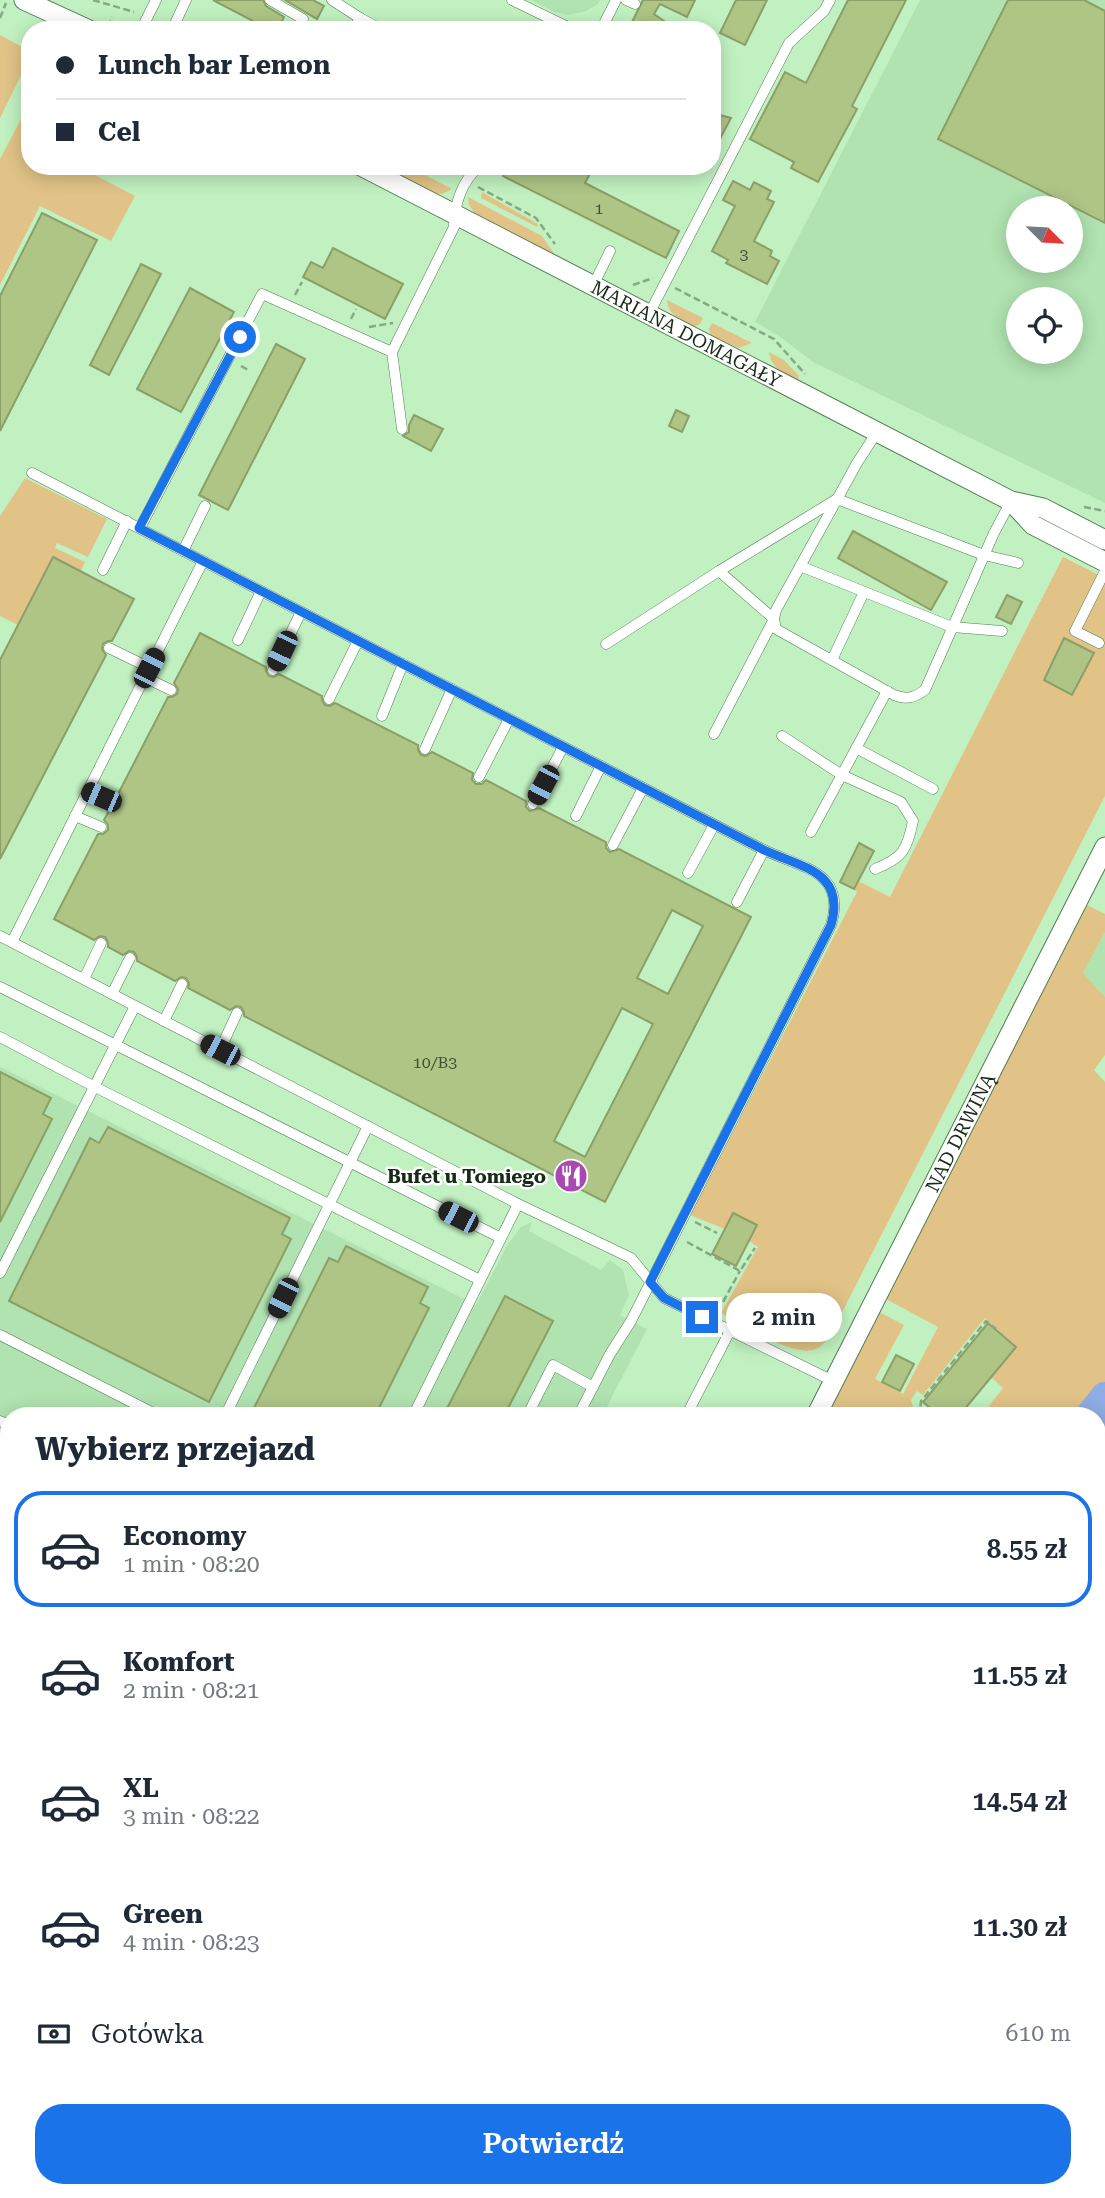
<!DOCTYPE html>
<html lang="pl">
<head>
<meta charset="utf-8">
<style>
	:root { --surface:#fff; --page:#f6f6f7; --text:#1f2937; --muted:#747a83; --line:#e0e1e3; --accent:#1a73e8 }
	body { margin:0; font-family:"Roboto Serif",serif; background:var(--page); color:var(--text); height:100vh; display:flex; flex-direction:column; font-size:26px; white-space:nowrap }
	* { box-sizing:border-box; margin:0 }
	p { font-size:23px; color:var(--muted) }
	.icon { flex:none; width:38px; height:38px; fill:none; stroke:currentColor; stroke-width:2; stroke-linecap:round; stroke-linejoin:round }
	.map { position:relative; flex:1; overflow:hidden }
	.details { position:absolute; left:0px; top:1407px; width:1106px; height:791px; display:flex; flex-direction:column; background:var(--surface); border-radius:28px 28px 0 0; box-shadow:0 4px 18px #0003 }
	.details>* { flex:none }
	.banner { position:absolute; left:21px; top:21px; width:700px; height:154px; border-radius:28px; box-shadow:0 4px 18px #0003; display:grid; align-content:center; height:154px; padding:0 35px; background:var(--surface) }
	.needle { width:46px; rotate:114deg }
	.controls { position:absolute; left:1006px; top:196px; display:grid; gap:14px }
	.controls a { display:grid; place-items:center; width:77px; height:77px; border-radius:50%; background:var(--surface); box-shadow:0 4px 18px #0003; font-size:35px }
	.end { position:absolute; width:32px; height:32px; margin:-16px; border:9px solid #1a73e8; background:#fff; box-shadow:0 0 0 4px #fff }
	.from { border-radius:50% }
	.bubble { position:absolute; height:49px; border-radius:24px; background:var(--surface); box-shadow:0 4px 18px #0003; font-size:23px; font-weight:600; line-height:49px; text-align:center }
	.car { position:absolute; width:21px; height:42px; margin:-21px -10px; border-radius:9px; box-shadow:0 0 5px 2px #0007; background:linear-gradient(#222 24%,#8ab4d8 0 40%,#222 0 76%,#8ab4d8 0 86%,#222 0) }
	.banner b { display:flex; align-items:center; gap:24px; height:66px; font-size:26px }
	.banner b+b { border-top:2px solid var(--line) }
	.banner i { width:18px; height:18px; background:var(--text) }
	ul { padding:0; list-style:none }
	li { display:flex; align-items:center; gap:21px; height:116px; margin:0 14px 10px; padding:0 21px; border:4px solid transparent; border-radius:28px }
	li div { flex:1 }
	li b { display:block; font-size:26px }
	li em { font-style:normal; font-weight:600 }
	li.selected { border-color:var(--accent) }
	li>.icon { width:63px; height:63px; stroke-width:1.5 }
	h2 { padding:0 35px; font-size:32px; line-height:84px }
	.pay { display:flex; align-items:center; gap:18px; height:77px; padding:0 35px; font-size:26px }
	.pay p { margin-inline-start:auto }
	.action { display:flex; gap:14px; margin-top:auto; padding:14px 35px }
	.action a { flex:1; height:80px; border-radius:28px; background:var(--accent); color:#fff; font-size:28px; font-weight:600; line-height:80px; text-align:center }
	.map>svg:first-child { display:block }
	.built { fill:#b0e3b0; fill-rule:evenodd }
	.green { fill:#e1c387 }
	.lines { fill:none; stroke-linecap:round; stroke-linejoin:round }
	.stream { stroke:#90ace5; stroke-width:5 }
	.river { stroke:#90ace5; stroke-width:30 }
	.building { fill:#aec586; stroke:#8b9f67; stroke-width:2; fill-rule:evenodd }
	.service-casing { stroke:#527d52; stroke-width:11 }
	.minor-casing { stroke:#527d52; stroke-width:21 }
	.path { stroke:#84a984; stroke-width:2.5; stroke-dasharray:7 3.5; stroke-linecap:butt }
	.service { stroke:#fff; stroke-width:10 }
	.minor { stroke:#fff; stroke-width:19 }
	.route { stroke:#1a73e8; stroke-width:9 }
	.labels { text-anchor:middle; dominant-baseline:central; stroke-width:5; stroke-linejoin:round; paint-order:stroke }
	.number-label { font-size:16px; fill:#3e5134 }
	.street-label { font-size:19px; fill:#182a18; stroke:#fff }
	.poi-label { font-size:19px; font-weight:bold; fill:#182a18; stroke:#fff; text-anchor:end }
</style>
</head>
<body>
<div class="map">
<svg width="1105" height="2198" viewBox="0 0 1105 2198">
	<rect width="100%" height="100%" fill="#c1f1c1"/>
	<!-- built -->
	<g class="built">
		<polygon points="531,0 600,0 598,4 586,11 568,15 554,12"/>
		<path d="M920 0H1105V503L813 362 779 336 755 322ZM1018 208H1071V261H1018ZM1018 299H1071V352H1018Z"/>
		<polygon points="1105,932 1105,997 1083,973"/>
		<polygon points="0,1067 476,1305 508,1244 521,1227 532,1222 529,1231 601,1270 610,1260 623,1270 629,1295 620,1315 647,1329 602,1416 9,1416 9,1445 0,1440"/>
		<polygon points="1105,1517 1105,2151 1097,2147 1097,1526"/>
		<polygon points="73,2189 638,2189 635,2198 90,2198"/>
	</g>
	<!-- green -->
	<g class="green">
		<polygon points="0,35 30,51 30,57 0,118"/>
		<polygon points="30,102 30,166 78,166 135,196 111,241 40,206 0,285 0,159"/>
		<polygon points="382,166 407,166 452,189 442,194 433,193"/>
		<polygon points="482,192 538,224 537,227 481,198"/>
		<polygon points="468,197 542,236 556,256 476,215 469,205"/>
		<path d="M667 300 703 318 700 324 694 327C682 320 668 316 667 300Z"/>
		<polygon points="712,323 752,343 739,348 711,336 709,329"/>
		<path d="M769 352 784 360 799 376 798 381C784 373 772 370 769 352Z"/>
		<polygon points="25,478 107,519 88,557 57,543 55,548 85,562 81,571 53,557 18,625 0,616 0,516"/>
		<path d="M1063 557 1105 578V796L830 1336C825 1342 821 1348 813 1350 791 1356 742 1324 721 1313L758 1247 749 1241 757 1225 734 1213 725 1229 690 1215 857 892 854 889 858 881 890 897Z"/>
		<polygon points="1087,905 1105,914 1105,932 1083,973 1105,997 1105,1055 1094,1070 1105,1082 1105,1517 1097,1526 1097,1416 981,1416 1003,1388 991,1377 1016,1347 985,1318 923,1395 917,1391 911,1400 913,1407 906,1416 825,1416 879,1312 904,1325 875,1379 903,1394 938,1327 886,1299"/>
		<polygon points="0,1440 9,1445 9,2001 0,2000"/>
		<polygon points="0,2021 9,2021 9,2076 0,2061"/>
		<polygon points="0,2117 9,2128 9,2189 73,2189 90,2198 22,2198 0,2187"/>
		<polygon points="1097,2147 1105,2151 1105,2198 635,2198 638,2189 1097,2189"/>
	</g>
	<g class="lines">
		<!-- stream -->
		<polyline class="stream" points="1097,1418 1105,1423"/>
		<!-- river -->
		<g class="river">
			<polyline points="1090,1416 1105,1397"/>
			<polyline points="712,2198 715,2189"/>
		</g>
	</g>
	<!-- building -->
	<g class="building">
		<polygon points="213,0 263,0 266,6 284,17 278,30 270,30"/>
		<polygon points="285,0 313,0 324,6 317,19"/>
		<polygon points="643,0 695,0 687,17 660,4 654,14 677,30 628,30"/>
		<polygon points="736,0 767,0 745,45 720,33"/>
		<polygon points="848,0 906,0 852,106 857,109 818,182 791,168 794,162 750,139 785,72 806,83"/>
		<polygon points="1008,0 1084,0 1105,11 1105,223 938,139"/>
		<polygon points="712,113 731,118 712,154"/>
		<polygon points="508,166 594,166 585,183 679,231 666,258 503,176"/>
		<polygon points="733,181 750,190 754,182 771,191 767,199 774,202 754,241 772,251 770,256 779,261 767,284 726,263 728,260 712,251 735,206 723,200"/>
		<polygon points="42,213 97,240 0,431 0,296"/>
		<polygon points="333,248 403,284 385,319 303,277 311,262 323,268"/>
		<polygon points="141,264 161,274 109,375 90,365"/>
		<polygon points="190,288 234,312 181,412 137,389"/>
		<polygon points="276,344 305,359 228,510 199,495"/>
		<polygon points="676,410 689,416 682,432 669,426"/>
		<polygon points="414,415 443,429 431,451 403,436 409,432 409,425"/>
		<polygon points="853,531 947,582 931,610 838,558"/>
		<polygon points="53,557 134,599 112,641 108,641 103,644 102,649 106,655 0,859 0,660"/>
		<polygon points="1007,595 1022,602 1011,624 996,617"/>
		<path d="M200 633 266 667V671L269 676 274 677 279 674 322 696V700L325 705 330 706 335 703 418 745V750L421 755 426 756 432 752 473 773 472 780 476 784H482L486 780 526 801V807L530 811 539 808 606 842V848L610 852 619 849 751 917 605 1202 574 1186 572 1190 559 1184 561 1179 244 1016V1012L241 1007 236 1006 230 1010 188 988 189 983 186 978 181 977 175 981 137 961V957L134 952 129 951 123 955 108 947V942L105 937 100 936 94 940 54 919 98 834H103L108 830V825L104 820 110 809 115 810 120 807 121 802 117 796 168 697H172L177 694 178 689 174 683ZM672 910 703 926 668 994 637 978ZM622 1008 653 1024 585 1157 554 1141Z"/>
		<polygon points="1064,638 1094,653 1072,695 1044,680"/>
		<polygon points="859,843 874,851 854,889 840,882"/>
		<polygon points="0,1072 51,1098 43,1114 52,1119 0,1222"/>
		<polygon points="108,1127 290,1218 282,1234 291,1239 209,1402 9,1301 90,1138 99,1143"/>
		<polygon points="733,1213 757,1225 736,1266 712,1254"/>
		<polygon points="346,1246 428,1287 420,1303 429,1308 375,1416 250,1416 329,1258 338,1262"/>
		<polygon points="505,1296 553,1321 504,1416 443,1416"/>
		<polygon points="988,1323 1016,1347 959,1416 940,1416 923,1402"/>
		<polygon points="896,1355 914,1364 900,1391 882,1382"/>
	</g>
	<g class="lines">
		<defs>
			<g id="service">
				<polyline points="270,0 303,19"/>
				<polyline points="332,0 360,18"/>
				<polyline points="512,0 574,30"/>
				<polyline points="626,0 635,4"/>
				<polyline points="141,30 156,0"/>
				<polyline points="172,30 186,0"/>
				<polyline points="354,30 360,18 382,30"/>
				<polyline points="601,30 616,0"/>
				<polyline points="593,286 610,251"/>
				<polyline points="649,314 789,43 824,11 830,0"/>
				<polyline points="392,352 402,429"/>
				<path d="M877 432 857 463 776 610 774 619 776 629 894 695C907 700 913 698 925 690L994 533 1011 501"/>
				<path d="M32 473 764 850C803 868 847 872 831 925L631 1321 610 1354 578 1416"/>
				<path d="M140 528 262 294 392 352 454 227C454 205 462 180 480 166"/>
				<polyline points="183,551 205,506"/>
				<polyline points="800,566 952,627 1002,631"/>
				<polyline points="103,570 127,521"/>
				<polyline points="719,571 837,499 984,555 1018,563"/>
				<polyline points="238,640 261,591"/>
				<polyline points="1099,643 1075,631 1105,571"/>
				<polyline points="606,644 719,571 774,619 714,734"/>
				<polyline points="109,648 150,668"/>
				<polyline points="832,660 864,592"/>
				<polyline points="273,670 301,612"/>
				<polyline points="144,677 171,690"/>
				<polyline points="329,699 358,641"/>
				<polyline points="382,716 403,664"/>
				<path d="M782 736 842 775 901 802 913 821C907 850 903 858 875 869"/>
				<polyline points="856,748 933,789"/>
				<polyline points="425,749 452,689"/>
				<polyline points="479,777 509,719"/>
				<polyline points="88,791 114,803"/>
				<polyline points="533,804 563,747"/>
				<polyline points="75,816 101,827"/>
				<polyline points="576,816 601,766"/>
				<polyline points="811,832 887,691"/>
				<polyline points="613,845 643,788"/>
				<polyline points="688,873 714,825"/>
				<polyline points="737,902 764,850"/>
				<polyline points="0,936 518,1204 631,1258 664,1298 833,1381"/>
				<polyline points="12,942 203,561"/>
				<polyline points="84,979 101,943"/>
				<polyline points="0,987 501,1238"/>
				<polyline points="112,994 130,958"/>
				<polyline points="164,1021 182,984"/>
				<polyline points="0,1037 95,1087 480,1280"/>
				<polyline points="220,1050 237,1013"/>
				<polyline points="0,1273 135,1006"/>
				<polyline points="0,1335 159,1416"/>
				<polyline points="225,1416 368,1126"/>
				<polyline points="413,1416 518,1204"/>
				<polyline points="527,1416 553,1365 593,1387"/>
				<polyline points="686,1416 730,1331"/>
				<polyline points="0,1421 9,1425"/>
				<polyline points="0,2011 9,2012"/>
				<polyline points="337,2198 338,2189"/>
				<polyline points="459,2198 460,2189"/>
				<polyline points="532,2198 534,2189"/>
			</g>
			<g id="minor">
				<polyline points="24,0 89,30"/>
				<path id="s1" d="M361 166 1011 501 1043 508 1105 540"/>
				<polyline points="1011,501 1033,525 1105,562"/>
				<path id="s2" d="M816 1416 1105 847"/>
				<polyline points="0,2111 9,2105"/>
			</g>
		</defs>
		<!-- service casing -->
		<use href="#service" class="service-casing"/>
		<!-- minor casing -->
		<use href="#minor" class="minor-casing"/>
		<!-- path -->
		<g class="path">
			<polyline points="93,0 134,12"/>
			<polyline points="0,18 6,3"/>
			<polyline points="108,27 112,17"/>
			<polyline points="438,166 456,176"/>
			<polyline points="478,187 536,218 555,244"/>
			<polyline points="633,285 653,278"/>
			<polyline points="675,288 774,339 805,374"/>
			<polyline points="295,295 302,282"/>
			<polyline points="351,319 356,309"/>
			<polyline points="369,327 393,323"/>
			<polyline points="241,366 250,371"/>
			<polyline points="1084,507 1105,511"/>
			<polyline points="695,1222 717,1233"/>
			<polyline points="687,1242 740,1271 755,1248"/>
			<polyline points="718,1311 740,1271"/>
			<polyline points="917,1416 920,1411 921,1401 986,1321 996,1329"/>
			<polyline points="1097,1485 1105,1488"/>
			<polyline points="962,2189 971,2198"/>
			<polyline points="306,2198 310,2189"/>
			<polyline points="363,2198 364,2189"/>
			<polyline points="763,2198 766,2189"/>
			<polyline points="867,2198 873,2189"/>
		</g>
		<!-- service -->
		<use href="#service" class="service"/>
		<!-- minor -->
		<use href="#minor" class="minor"/>
	</g>
	<g class="lines">
		<!-- route -->
		<path class="route" d="M240 337 139 528 764 850C803 868 846 872 831 925L650 1282 664 1298 702 1317"/>
	</g>
	<!-- icons -->
	<defs>
		<symbol id="restaurant-disc" viewBox="-11 -11 22 22"><circle r="9.5" fill="#a848b0" stroke="#fff"/><path d="M-5-6h1v4h1v-4h1v4h1v-4h1v5L-1.5 .5V6h-2V.5L-5-1ZM5-6V6H3V1.5H1.5Q1.5-4 5-6Z" fill="#fff"/></symbol>
	</defs>
	<g fill-rule="evenodd">
		<use href="#restaurant-disc" x="552" y="1157" width="38" height="38"/>
	</g>
	<g class="labels">
		<!-- number labels -->
		<g class="number-label">
			<text x="599" y="208">1</text>
			<text x="744" y="254">3</text>
			<text x="435" y="1062">10/B3</text>
		</g>
		<!-- street labels -->
		<g class="street-label">
			<text stroke="none"><textPath href="#s1" startOffset="366">MARIANA DOMAGAŁY</textPath></text>
			<text stroke="none"><textPath href="#s2" startOffset="318">NAD DRWINĄ</textPath></text>
		</g>
		<!-- poi labels -->
		<g class="poi-label">
			<text x="546" y="1176">Bufet u Tomiego</text>
		</g>
	</g>
</svg>
<div class="controls">
<a><svg class="needle" viewBox="-14 -14 28 28"><path d="M0-13l5 13h-10z" fill="#e53935"/><path d="M0 13l5-13h-10z" fill="#747a83"/></svg></a>
<a><svg class="icon" aria-label="locate" viewBox="0 0 24 24"><circle cx="12" cy="12" r="6"/><path d="M12 2v4M12 18v4M2 12h4M18 12h4"/></svg></a>
</div>
<i class="end from" style="left:240px;top:337px"></i>
<i class="end" style="left:702px;top:1317px"></i>
<div class="bubble" style="left:726px;top:1293px;width:116px">2 min</div>
<i class="car" style="left:282px;top:651px;rotate:205deg"></i>
<i class="car" style="left:149px;top:668px;rotate:27deg"></i>
<i class="car" style="left:543px;top:785px;rotate:208deg"></i>
<i class="car" style="left:101px;top:797px;rotate:293deg"></i>
<i class="car" style="left:220px;top:1050px;rotate:297deg"></i>
<i class="car" style="left:458px;top:1217px;rotate:297deg"></i>
<i class="car" style="left:283px;top:1298px;rotate:206deg"></i>
<div class="banner">
<b><i class="from"></i>Lunch bar Lemon</b>
<b><i></i>Cel</b>
</div>
<section class="details">
<h2>Wybierz przejazd</h2>
<ul>
<li class="selected"><svg class="icon" aria-label="car" viewBox="0 0 24 24"><path d="M5 17H2v-5l4-1 3-4h7l3 4 3 1v5h-3M9 17h6M6 11h13"/><circle cx="7" cy="17" r="2"/><circle cx="17" cy="17" r="2"/></svg><div><b>Economy</b><p>1 min · 08:20</p></div><em>8.55 zł</em></li>
<li><svg class="icon" aria-label="car" viewBox="0 0 24 24"><path d="M5 17H2v-5l4-1 3-4h7l3 4 3 1v5h-3M9 17h6M6 11h13"/><circle cx="7" cy="17" r="2"/><circle cx="17" cy="17" r="2"/></svg><div><b>Komfort</b><p>2 min · 08:21</p></div><em>11.55 zł</em></li>
<li><svg class="icon" aria-label="car" viewBox="0 0 24 24"><path d="M5 17H2v-5l4-1 3-4h7l3 4 3 1v5h-3M9 17h6M6 11h13"/><circle cx="7" cy="17" r="2"/><circle cx="17" cy="17" r="2"/></svg><div><b>XL</b><p>3 min · 08:22</p></div><em>14.54 zł</em></li>
<li><svg class="icon" aria-label="car" viewBox="0 0 24 24"><path d="M5 17H2v-5l4-1 3-4h7l3 4 3 1v5h-3M9 17h6M6 11h13"/><circle cx="7" cy="17" r="2"/><circle cx="17" cy="17" r="2"/></svg><div><b>Green</b><p>4 min · 08:23</p></div><em>11.30 zł</em></li>
</ul>
<div class="pay"><svg class="icon" aria-label="cash" viewBox="0 0 24 24"><path d="M3 7h18v10H3z"/><circle cx="12" cy="12" r="2"/></svg>Gotówka<p>610 m</p></div>
<div class="action"><a>Potwierdź</a></div>
</section>
</div>
</body>
</html>
